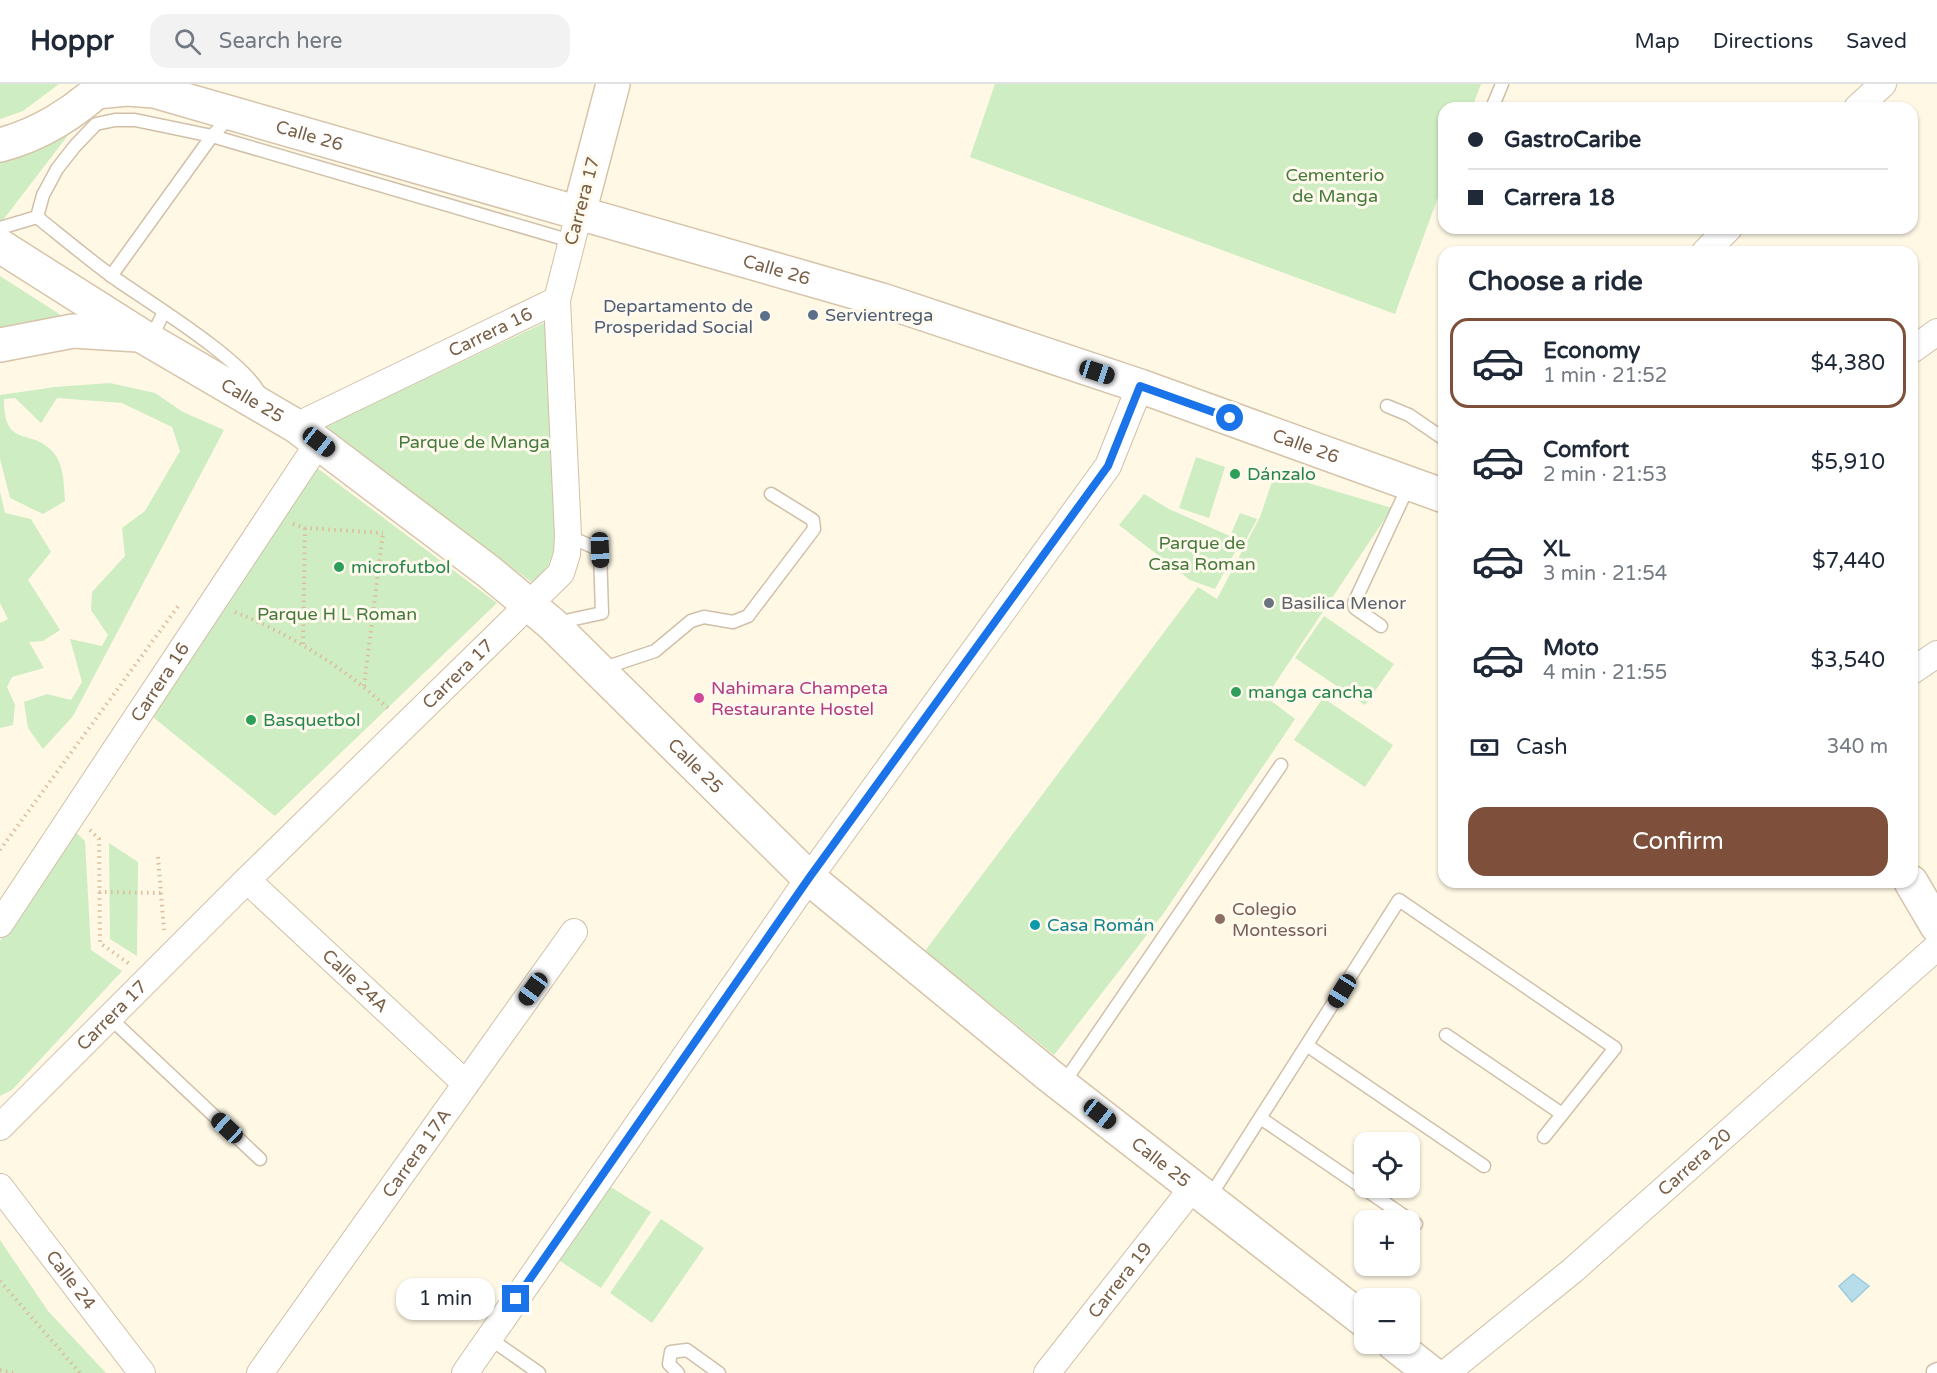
<!DOCTYPE html>
<html lang="en">
<head>
<meta charset="utf-8">
<style>
	:root { --surface:#fff; --page:#f2f2f3; --text:#1f2937; --muted:#747a83; --line:#e0e1e3; --accent:#7e4f3b }
	body { margin:0; font-family:"Varela Round",sans-serif; background:var(--page); color:var(--text); height:100vh; display:flex; flex-direction:column; font-size:22px; white-space:nowrap }
	* { box-sizing:border-box; margin:0 }
	p { font-size:20px; color:var(--muted) }
	.icon { flex:none; width:33px; height:33px; fill:none; stroke:currentColor; stroke-width:2; stroke-linecap:round; stroke-linejoin:round }
	.map { position:relative; flex:1; overflow:hidden }
	.side { position:absolute; left:1438px; top:162px; width:480px; height:642px; display:flex; flex-direction:column; background:var(--surface); border-radius:18px; box-shadow:0 2px 4px #0004 }
	.side>* { flex:none }
	.guide { position:absolute; left:1438px; top:18px; width:480px; height:132px; border-radius:18px; box-shadow:0 2px 4px #0004; display:grid; align-content:center; height:132px; padding:0 30px; background:var(--surface) }
	.controls { position:absolute; left:1354px; top:1048px; display:grid; gap:12px }
	.controls a { display:grid; place-items:center; width:66px; height:66px; border-radius:12px; background:var(--surface); box-shadow:0 2px 4px #0004; font-size:30px }
	.end { position:absolute; width:27px; height:27px; margin:-14px; border:8px solid #1a73e8; background:#fff; box-shadow:0 0 0 3px #fff }
	.from { border-radius:50% }
	.bubble { position:absolute; height:42px; border-radius:18px; background:var(--surface); box-shadow:0 2px 4px #0004; font-size:20px; font-weight:600; line-height:42px; text-align:center }
	.car { position:absolute; width:18px; height:36px; margin:-18px -9px; border-radius:8px; box-shadow:0 0 4px 2px #0007; background:linear-gradient(#222 24%,#8ab4d8 0 40%,#222 0 76%,#8ab4d8 0 86%,#222 0) }
	.guide b { display:flex; align-items:center; gap:21px; height:57px; font-size:22px }
	.guide b+b { border-top:2px solid var(--line) }
	.guide i { width:15px; height:15px; background:var(--text) }
	ul { padding:0; list-style:none }
	li { display:flex; align-items:center; gap:18px; height:90px; margin:0 12px 9px; padding:0 18px; border:3px solid transparent; border-radius:18px }
	li div { flex:1 }
	li b { display:block; font-size:22px }
	li em { font-style:normal; font-weight:600 }
	li.active { border-color:var(--accent) }
	li>.icon { width:54px; height:54px; stroke-width:1.5 }
	h2 { padding:0 30px; font-size:27px; line-height:72px }
	.pay { display:flex; align-items:center; gap:15px; height:66px; padding:0 30px; font-size:22px }
	.pay p { margin-inline-start:auto }
	.cta { display:flex; gap:12px; margin-top:auto; padding:12px 30px }
	.cta a { flex:1; height:69px; border-radius:18px; background:var(--accent); color:#fff; font-size:24px; font-weight:600; line-height:69px; text-align:center }
	header { display:flex; align-items:center; gap:36px; box-sizing:border-box; height:84px; padding:0 30px; background:var(--surface); border-bottom:2px solid var(--line) }
	header strong { font-size:28px }
	nav { display:flex; gap:33px; margin-inline-start:auto; font-size:21px }
	.search { width:420px; height:54px; background:var(--page); display:flex; align-items:center; gap:15px; box-sizing:border-box; padding:0 21px; border-radius:18px; color:var(--muted); font-size:22px }
	.map>svg:first-child { display:block }
	.green { fill:#ceedc2 }
	.water { fill:#b7dcea; stroke:#9ccbdd; stroke-width:1.5 }
	.lines { fill:none; stroke-linecap:round; stroke-linejoin:round }
	.lane-casing { stroke:#d1c0a9; stroke-width:15 }
	.street-casing { stroke:#d1c0a9; stroke-width:28 }
	.secondary-casing { stroke:#d7c3a9; stroke-width:36 }
	.path { stroke:#dcbd9c; stroke-width:4; stroke-dasharray:1.5 4.5; stroke-linecap:butt }
	.lane { stroke:#fff; stroke-width:12 }
	.street { stroke:#fff; stroke-width:26 }
	.secondary { stroke:#fff; stroke-width:33 }
	.route { stroke:#1a73e8; stroke-width:8 }
	.service-dot { fill:#5c6f8a; stroke:#fffaed; stroke-width:2 }
	.leisure-dot { fill:#2e9e5b; stroke:#fffaed; stroke-width:2 }
	.worship-dot { fill:#6b7280; stroke:#fffaed; stroke-width:2 }
	.hotel-dot { fill:#d1479c; stroke:#fffaed; stroke-width:2 }
	.education-dot { fill:#8d6e63; stroke:#fffaed; stroke-width:2 }
	.culture-dot { fill:#0f9aa8; stroke:#fffaed; stroke-width:2 }
	.labels { text-anchor:middle; dominant-baseline:central; stroke-width:6; stroke-linejoin:round; paint-order:stroke }
	.street-label { font-size:18px; fill:#7a6047; stroke:#fffaed }
	.park-label { font-size:18px; fill:#467a3c; stroke:#fffaed }
	.service-label { font-size:18px; fill:#4e5e75; stroke:#fffaed; text-anchor:end }
	.leisure-label { font-size:18px; fill:#27864d; stroke:#fffaed; text-anchor:start }
	.worship-label { font-size:18px; fill:#5b616d; stroke:#fffaed; text-anchor:start }
	.hotel-label { font-size:18px; fill:#b23c85; stroke:#fffaed; text-anchor:start }
	.education-label { font-size:18px; fill:#785e54; stroke:#fffaed; text-anchor:start }
	.culture-label { font-size:18px; fill:#0d838f; stroke:#fffaed; text-anchor:start }
</style>
</head>
<body>
<header>
<strong>Hoppr</strong>
<div class="search"><svg class="icon" aria-label="search" viewBox="0 0 24 24"><circle cx="10" cy="10" r="6"/><path d="M15 15l6 6"/></svg>Search here</div>
<nav><a>Map</a><a>Directions</a><a>Saved</a></nav>
</header>
<div class="map">
<svg width="1937" height="1289" viewBox="0 0 1937 1289">
	<rect width="100%" height="100%" fill="#fef8e5"/>
	<!-- green -->
	<g class="green">
		<polygon points="0,0 59,0 23,27 0,35"/>
		<polygon points="995,0 1481,0 1472,24 1444,24 1444,97 1395,230 970,73"/>
		<polygon points="72,46 0,140 0,76"/>
		<polygon points="0,192 70,237 0,251"/>
		<polygon points="548,237 557,458 548,482 533,499 322,344"/>
		<path d="M110 299 155 309 183 328 224 346 73 632 43 665 28 644 24 618 47 610 71 616 82 598 70 555 102 562 108 551 91 526 92 508 125 472 122 444 145 427 180 367 172 343 122 319 57 314 41 339 15 314 4 315C4 366 31 343 53 368 64 380 64 402 65 417L43 430 10 414 0 375V311L55 303Z"/>
		<polygon points="1196,373 1225,383 1209,434 1179,424"/>
		<polygon points="313,381 497,519 275,732 148,629"/>
		<polygon points="1275,389 1392,424 1266,613 1295,635 1163,830 1054,971 925,867 1198,503 1217,515 1260,433"/>
		<polygon points="0,408 5,429 31,435 51,468 28,496 60,546 43,557 29,558 44,584 12,593 7,603 15,621 13,641 0,644 0,539 8,535 0,519"/>
		<polygon points="1144,410 1169,425 1241,457 1215,505 1190,496 1119,441"/>
		<polygon points="1240,429 1257,435 1245,458 1231,450"/>
		<polygon points="1324,532 1394,580 1365,621 1295,574"/>
		<polygon points="1323,614 1393,661 1365,703 1294,656"/>
		<polygon points="72,745 85,757 91,866 122,887 12,1006 0,1012 0,857"/>
		<polygon points="109,759 138,778 137,872 110,855"/>
		<polygon points="606,1100 651,1128 601,1204 557,1175"/>
		<polygon points="661,1135 704,1164 652,1239 610,1209"/>
		<polygon points="0,1156 48,1227 106,1289 0,1289"/>
	</g>
	<!-- water -->
	<polygon class="water" points="1853,1190 1869,1202 1852,1218 1839,1202"/>
	<g class="lines">
		<defs>
			<g id="lane">
				<polyline points="1492,24 1502,0"/>
				<polyline points="0,144 37,133"/>
				<polyline points="111,192 212,52 231,32"/>
				<polyline points="150,256 164,228"/>
				<path d="M260 310C244 276 147 217 113 193 87 174 62 153 37 133L43 111 57 85 75 62 96 40 115 36H135L212 52 571 157"/>
				<polyline points="1387,322 1409,331 1444,355"/>
				<polyline points="556,539 602,529 600,466 568,452"/>
				<polyline points="1381,542 1355,524 1354,519 1409,401"/>
				<polyline points="601,585 655,567 691,537 704,533 733,538 748,532 814,445 813,436 771,410"/>
				<polyline points="110,934 260,1075"/>
				<polyline points="1446,951 1562,1030"/>
				<polyline points="1308,962 1484,1082"/>
				<polyline points="1063,1000 1281,681"/>
				<polyline points="1262,1035 1416,1140"/>
				<polyline points="1209,1114 1399,816 1615,964 1544,1053"/>
				<polyline points="489,1254 539,1289"/>
				<polyline points="1933,1287 1937,1285"/>
				<polyline points="678,1289 669,1280 671,1268 687,1266 719,1289"/>
			</g>
			<g id="street">
				<polyline points="1857,24 1883,0"/>
				<polyline points="1705,168 1729,144"/>
				<polyline points="1912,266 1937,248"/>
				<path id="s1" d="M296 342 557 216"/>
				<polyline points="1912,587 1937,570"/>
				<path id="s2" d="M247 796 465 999"/>
				<path id="s3" d="M0 840 319 358"/>
				<path id="s4" d="M0 1043 247 796 561 489 567 470 568 452 557 216 579 129"/>
				<path id="s5" d="M0 1103 142 1289"/>
				<path id="s6" d="M260 1289 574 848"/>
				<polyline points="465,1289 809,794 1108,382 1140,302"/>
				<path id="s7" d="M1047 1289 1194 1102"/>
				<path id="s8" d="M1446 1289 1572 1187 1937 863"/>
			</g>
			<g id="secondary">
				<path id="s9" d="M96 8 127 5 154 7 882 216 1140 302 1444 412"/>
				<path d="M0 61C39 51 76 28 105 0"/>
				<polyline points="579,129 613,0"/>
				<path id="s10" d="M0 162 142 252 296 342 488 487 552 540 809 794 1050 992 1365 1237"/>
				<polyline points="0,261 73,247 138,251"/>
				<polyline points="1911,798 1937,842"/>
				<polyline points="1394,1260 1431,1289"/>
			</g>
		</defs>
		<!-- lane casing -->
		<use href="#lane" class="lane-casing"/>
		<!-- street casing -->
		<use href="#street" class="street-casing"/>
		<!-- secondary casing -->
		<use href="#secondary" class="secondary-casing"/>
		<!-- path -->
		<g class="path">
			<polyline points="293,440 305,444 383,449"/>
			<path d="M235 528C292 551 343 583 388 624"/>
			<polyline points="303,560 305,444"/>
			<polyline points="364,602 383,449"/>
			<polyline points="90,746 99,755 100,859 131,881"/>
			<polyline points="0,766 179,521"/>
			<polyline points="158,773 164,846"/>
			<polyline points="99,808 161,809"/>
			<polyline points="0,1197 80,1289"/>
			<polyline points="0,1286 13,1289"/>
		</g>
		<!-- lane -->
		<use href="#lane" class="lane"/>
		<!-- street -->
		<use href="#street" class="street"/>
		<!-- secondary -->
		<use href="#secondary" class="secondary"/>
	</g>
	<g class="lines">
		<!-- route -->
		<polyline class="route" points="516,1215 809,794 1108,382 1140,302 1230,334"/>
	</g>
	<!-- markers -->
	<g class="service-dot">
		<circle cx="813" cy="231" r="6"/>
		<circle cx="765" cy="232" r="6"/>
	</g>
	<g class="leisure-dot">
		<circle cx="1235" cy="390" r="6"/>
		<circle cx="339" cy="483" r="6"/>
		<circle cx="1236" cy="608" r="6"/>
		<circle cx="251" cy="636" r="6"/>
	</g>
	<circle class="worship-dot" cx="1269" cy="519" r="6"/>
	<circle class="hotel-dot" cx="699" cy="614" r="6"/>
	<circle class="education-dot" cx="1220" cy="835" r="6"/>
	<circle class="culture-dot" cx="1035" cy="841" r="6"/>
	<g class="labels">
		<!-- street labels -->
		<g class="street-label">
			<text stroke="none"><textPath href="#s9" startOffset="220">Calle 26</textPath></text>
			<text transform="translate(582 117) rotate(-75)">Carrera 17</text>
			<text stroke="none"><textPath href="#s9" startOffset="706">Calle 26</textPath></text>
			<text stroke="none"><textPath href="#s1" startOffset="216">Carrera 16</textPath></text>
			<text stroke="none"><textPath href="#s10" startOffset="296">Calle 25</textPath></text>
			<text stroke="none"><textPath href="#s9" startOffset="1264">Calle 26</textPath></text>
			<text stroke="none"><textPath href="#s4" startOffset="644">Carrera 17</textPath></text>
			<text stroke="none"><textPath href="#s3" startOffset="290">Carrera 16</textPath></text>
			<text stroke="none"><textPath href="#s10" startOffset="872">Calle 25</textPath></text>
			<text stroke="none"><textPath href="#s2" startOffset="148">Calle 24A</textPath></text>
			<text stroke="none"><textPath href="#s4" startOffset="158">Carrera 17</textPath></text>
			<text stroke="none"><textPath href="#s6" startOffset="270">Carrera 17A</textPath></text>
			<text stroke="none"><textPath href="#s10" startOffset="1484">Calle 25</textPath></text>
			<text stroke="none"><textPath href="#s8" startOffset="326">Carrera 20</textPath></text>
			<text stroke="none"><textPath href="#s5" startOffset="117">Calle 24</textPath></text>
			<text stroke="none"><textPath href="#s7" startOffset="118">Carrera 19</textPath></text>
		</g>
		<!-- park labels -->
		<g class="park-label">
			<text x="1335" y="91">Cementerio<tspan x="1335" dy="21">de Manga</tspan></text>
			<text x="474" y="358">Parque de Manga</text>
			<text x="1202" y="459">Parque de<tspan x="1202" dy="21">Casa Roman</tspan></text>
			<text x="337" y="530">Parque H L Roman</text>
		</g>
		<!-- service labels -->
		<g class="service-label">
			<text x="753" y="222">Departamento de<tspan x="753" dy="21">Prosperidad Social</tspan></text>
			<text x="825" y="231" text-anchor="start">Servientrega</text>
		</g>
		<!-- leisure labels -->
		<g class="leisure-label">
			<text x="1247" y="390">Dánzalo</text>
			<text x="351" y="483">microfutbol</text>
			<text x="1248" y="608">manga cancha</text>
			<text x="263" y="636">Basquetbol</text>
		</g>
		<!-- worship labels -->
		<g class="worship-label">
			<text x="1281" y="519">Basilica Menor</text>
		</g>
		<!-- hotel labels -->
		<g class="hotel-label">
			<text x="711" y="604">Nahimara Champeta<tspan x="711" dy="21">Restaurante Hostel</tspan></text>
		</g>
		<!-- education labels -->
		<g class="education-label">
			<text x="1232" y="825">Colegio<tspan x="1232" dy="21">Montessori</tspan></text>
		</g>
		<!-- culture labels -->
		<g class="culture-label">
			<text x="1047" y="841">Casa Román</text>
		</g>
	</g>
</svg>
<div class="controls">
<a><svg class="icon" aria-label="locate" viewBox="0 0 24 24"><circle cx="12" cy="12" r="6"/><path d="M12 2v4M12 18v4M2 12h4M18 12h4"/></svg></a>
<a>+</a>
<a>−</a>
</div>
<i class="end from" style="left:1230px;top:334px"></i>
<i class="end" style="left:516px;top:1215px"></i>
<div class="bubble" style="left:396px;top:1194px;width:99px">1 min</div>
<i class="car" style="left:1097px;top:288px;rotate:108deg"></i>
<i class="car" style="left:319px;top:358px;rotate:128deg"></i>
<i class="car" style="left:600px;top:466px;rotate:178deg"></i>
<i class="car" style="left:533px;top:905px;rotate:216deg"></i>
<i class="car" style="left:1342px;top:907px;rotate:212deg"></i>
<i class="car" style="left:1100px;top:1030px;rotate:128deg"></i>
<i class="car" style="left:227px;top:1044px;rotate:313deg"></i>
<div class="guide">
<b><i class="from"></i>GastroCaribe</b>
<b><i></i>Carrera 18</b>
</div>
<section class="side">
<h2>Choose a ride</h2>
<ul>
<li class="active"><svg class="icon" aria-label="car" viewBox="0 0 24 24"><path d="M5 17H2v-5l4-1 3-4h7l3 4 3 1v5h-3M9 17h6M6 11h13"/><circle cx="7" cy="17" r="2"/><circle cx="17" cy="17" r="2"/></svg><div><b>Economy</b><p>1 min · 21:52</p></div><em>$4,380</em></li>
<li><svg class="icon" aria-label="car" viewBox="0 0 24 24"><path d="M5 17H2v-5l4-1 3-4h7l3 4 3 1v5h-3M9 17h6M6 11h13"/><circle cx="7" cy="17" r="2"/><circle cx="17" cy="17" r="2"/></svg><div><b>Comfort</b><p>2 min · 21:53</p></div><em>$5,910</em></li>
<li><svg class="icon" aria-label="car" viewBox="0 0 24 24"><path d="M5 17H2v-5l4-1 3-4h7l3 4 3 1v5h-3M9 17h6M6 11h13"/><circle cx="7" cy="17" r="2"/><circle cx="17" cy="17" r="2"/></svg><div><b>XL</b><p>3 min · 21:54</p></div><em>$7,440</em></li>
<li><svg class="icon" aria-label="car" viewBox="0 0 24 24"><path d="M5 17H2v-5l4-1 3-4h7l3 4 3 1v5h-3M9 17h6M6 11h13"/><circle cx="7" cy="17" r="2"/><circle cx="17" cy="17" r="2"/></svg><div><b>Moto</b><p>4 min · 21:55</p></div><em>$3,540</em></li>
</ul>
<div class="pay"><svg class="icon" aria-label="cash" viewBox="0 0 24 24"><path d="M3 7h18v10H3z"/><circle cx="12" cy="12" r="2"/></svg>Cash<p>340 m</p></div>
<div class="cta"><a>Confirm</a></div>
</section>
</div>
</body>
</html>
